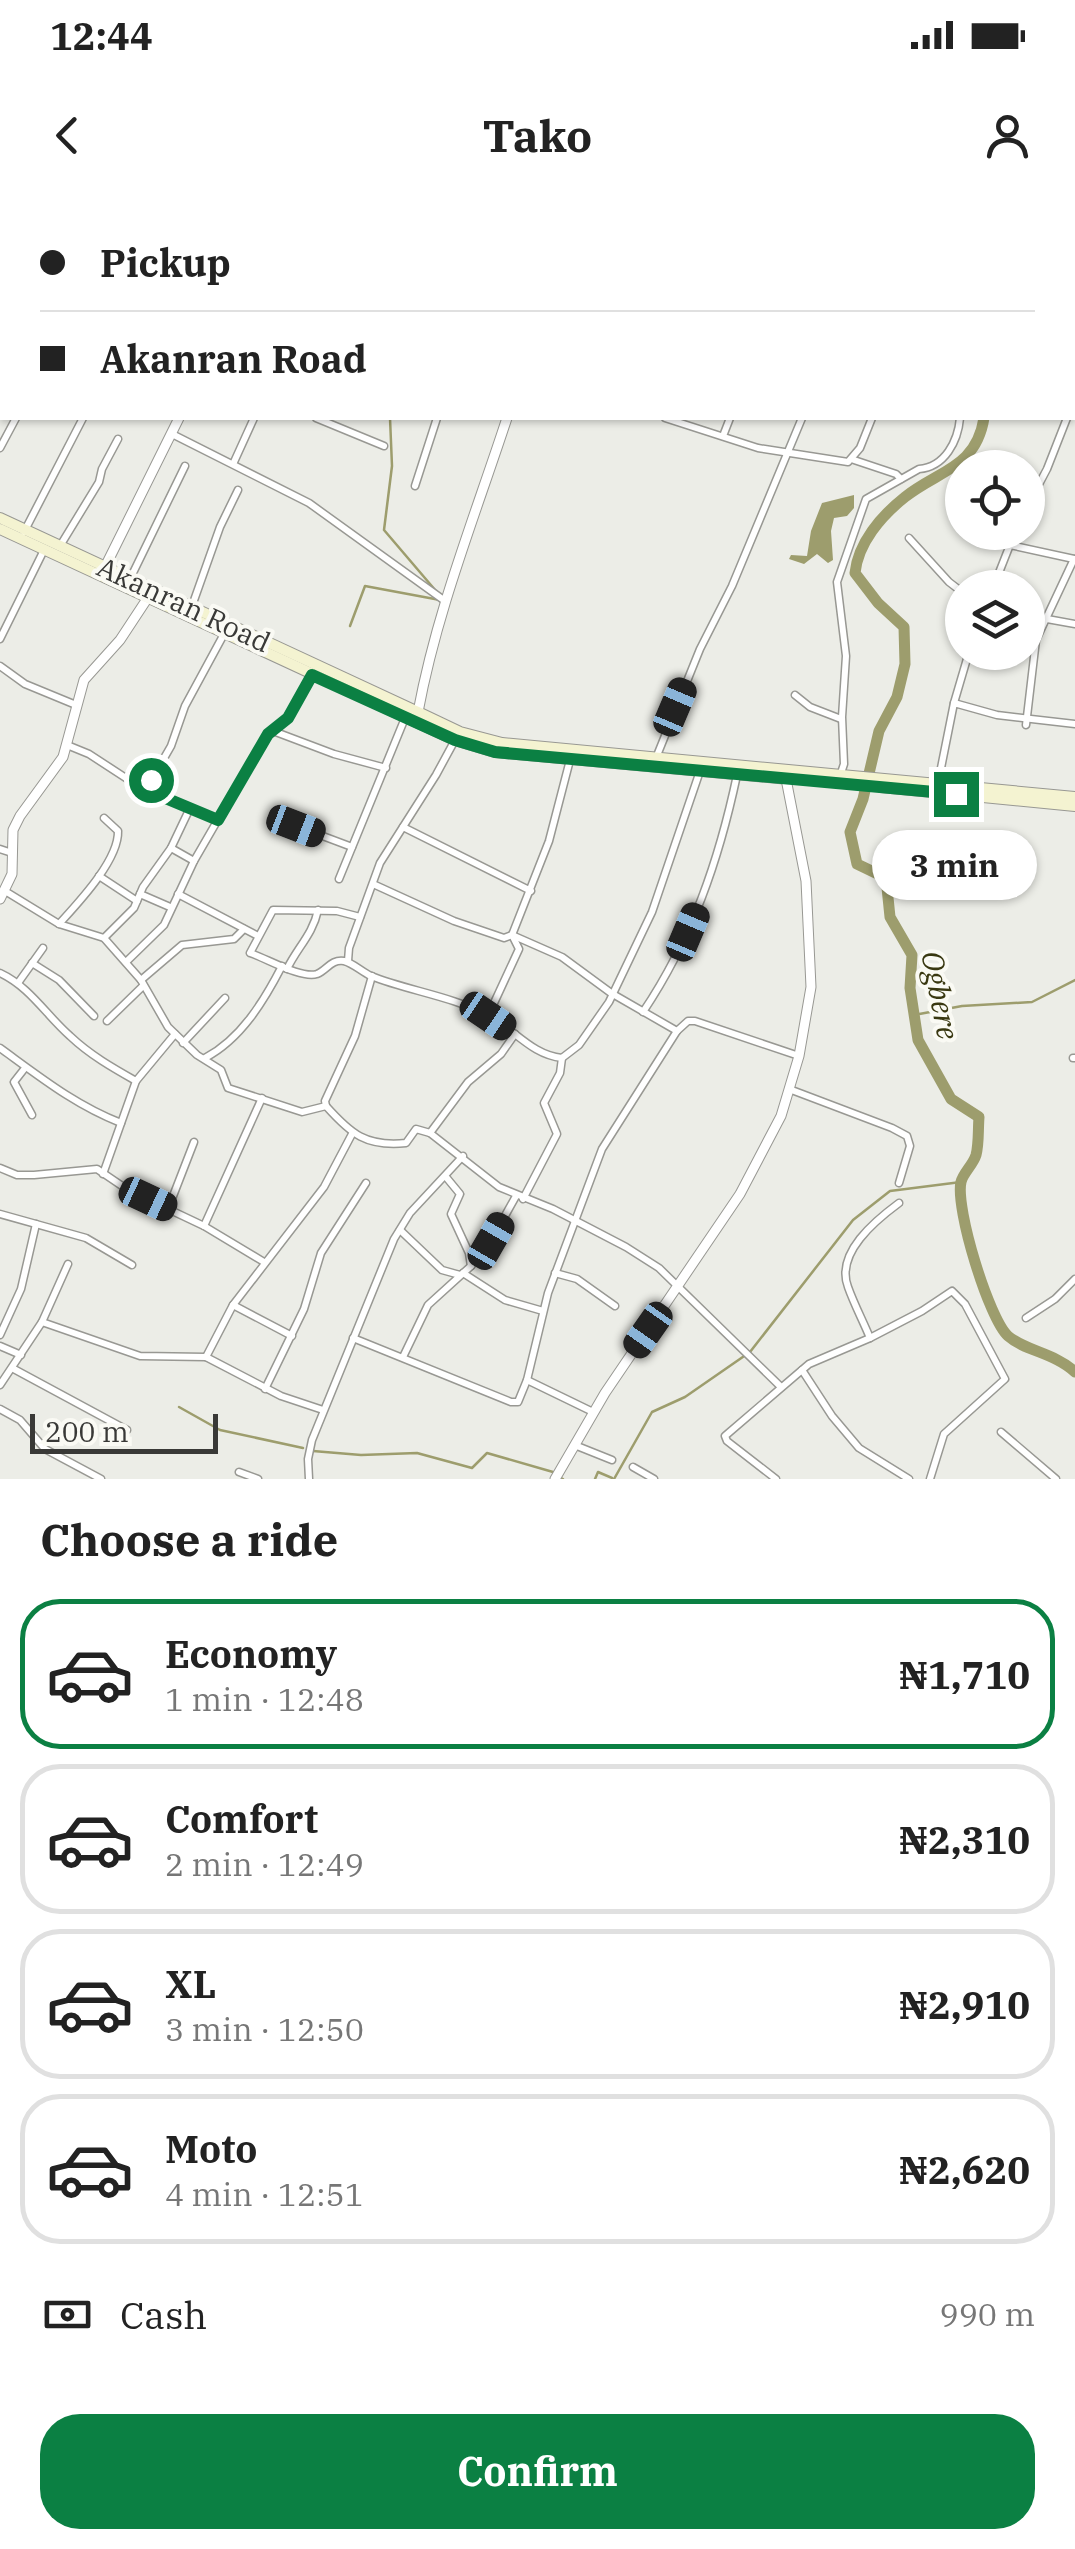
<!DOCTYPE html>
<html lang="en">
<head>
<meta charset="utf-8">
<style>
	:root { --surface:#fff; --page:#f2f2f2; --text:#222; --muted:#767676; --line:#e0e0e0; --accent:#0b8043 }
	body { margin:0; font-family:"IBM Plex Serif",serif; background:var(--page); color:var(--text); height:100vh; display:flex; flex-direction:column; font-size:38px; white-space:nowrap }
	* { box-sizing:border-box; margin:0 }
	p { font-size:32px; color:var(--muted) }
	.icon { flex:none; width:55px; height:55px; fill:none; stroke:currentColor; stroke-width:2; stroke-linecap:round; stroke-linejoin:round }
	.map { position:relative; height:1279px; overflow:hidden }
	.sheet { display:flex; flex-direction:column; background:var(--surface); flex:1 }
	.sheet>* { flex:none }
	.guide { position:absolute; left:0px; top:0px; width:1075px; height:220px; box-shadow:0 2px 8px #0004; display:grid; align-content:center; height:220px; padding:0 40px; background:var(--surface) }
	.buttons { position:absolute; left:945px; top:250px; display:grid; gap:20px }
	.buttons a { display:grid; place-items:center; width:100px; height:100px; border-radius:50%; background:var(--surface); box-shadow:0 2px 8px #0004; font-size:50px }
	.scale { position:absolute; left:30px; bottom:25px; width:188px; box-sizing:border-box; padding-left:10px; border:5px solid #393937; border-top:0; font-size:28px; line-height:35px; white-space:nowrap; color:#393937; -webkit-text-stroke:8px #fafaf4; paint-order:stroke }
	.end { position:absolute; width:45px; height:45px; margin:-22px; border:12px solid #0b8043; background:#fff; box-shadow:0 0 0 5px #fff }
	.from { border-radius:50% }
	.bubble { position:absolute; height:70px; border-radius:35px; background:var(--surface); box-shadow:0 2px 8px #0004; font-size:32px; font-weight:800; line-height:70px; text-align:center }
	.car { position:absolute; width:30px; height:60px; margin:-30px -15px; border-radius:12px; box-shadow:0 0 8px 2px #0007; background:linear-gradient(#222 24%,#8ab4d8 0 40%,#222 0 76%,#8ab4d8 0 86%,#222 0) }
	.guide b { display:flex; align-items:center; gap:35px; height:95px; font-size:38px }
	.guide b+b { border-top:2px solid var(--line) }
	.guide i { width:25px; height:25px; background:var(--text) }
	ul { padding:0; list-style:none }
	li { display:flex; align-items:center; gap:30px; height:150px; margin:0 20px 15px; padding:0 20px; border:5px solid var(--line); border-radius:40px }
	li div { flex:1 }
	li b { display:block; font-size:38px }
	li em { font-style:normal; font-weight:800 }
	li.on { border-color:var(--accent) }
	li>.icon { width:90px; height:90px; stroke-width:1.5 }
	h2 { padding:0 40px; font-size:45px; line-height:120px }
	.pay { display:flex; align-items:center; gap:25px; height:110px; padding:0 40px; font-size:38px }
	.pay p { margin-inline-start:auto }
	.cta { display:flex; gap:20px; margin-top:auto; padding:20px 40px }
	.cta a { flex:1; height:115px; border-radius:40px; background:var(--accent); color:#fff; font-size:40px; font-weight:800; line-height:115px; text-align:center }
	.status { display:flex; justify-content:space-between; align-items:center; height:70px; padding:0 50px; background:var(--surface); direction:ltr }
	.status svg { height:28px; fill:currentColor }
	header { display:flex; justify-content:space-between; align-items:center; height:130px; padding:0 40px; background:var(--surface); font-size:45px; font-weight:800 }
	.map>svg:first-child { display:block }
	.water { fill:#9d9d6d }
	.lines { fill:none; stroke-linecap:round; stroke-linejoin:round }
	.stream { stroke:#9d9d6d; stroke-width:2.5 }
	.river { stroke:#9d9d6d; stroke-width:11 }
	.minor-casing { stroke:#989893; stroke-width:9 }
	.tertiary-casing { stroke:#989893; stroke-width:11 }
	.secondary-casing { stroke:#989893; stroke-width:12 }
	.minor { stroke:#fff; stroke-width:6 }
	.tertiary { stroke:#fff; stroke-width:9 }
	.secondary { stroke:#f4f3d1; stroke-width:10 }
	.route { stroke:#0b8043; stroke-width:12 }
	.labels { text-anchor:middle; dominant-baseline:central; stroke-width:8; stroke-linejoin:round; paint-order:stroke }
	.street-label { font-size:28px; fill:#393937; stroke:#fafaf4 }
	.water-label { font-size:30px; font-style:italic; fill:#393811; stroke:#fafaf4 }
</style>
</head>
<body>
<div class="status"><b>12:44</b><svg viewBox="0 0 49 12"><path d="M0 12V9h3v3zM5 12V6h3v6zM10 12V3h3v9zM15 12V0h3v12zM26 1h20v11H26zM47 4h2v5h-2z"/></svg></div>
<header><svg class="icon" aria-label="back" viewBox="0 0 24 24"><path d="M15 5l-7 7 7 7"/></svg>Tako<svg class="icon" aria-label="person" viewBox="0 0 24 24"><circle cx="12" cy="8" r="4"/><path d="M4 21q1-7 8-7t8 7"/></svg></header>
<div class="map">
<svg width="1075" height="1279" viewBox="0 0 1075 1279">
	<rect width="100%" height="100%" fill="#ecede7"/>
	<!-- water -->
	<polygon class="water" points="854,295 854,308 847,316 834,318 831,331 833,360 828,363 817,354 804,364 789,359 791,355 807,356 811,331 822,303"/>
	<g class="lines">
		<!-- stream -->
		<g class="stream">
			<polyline points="450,2 451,0"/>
			<polyline points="390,218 392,266 384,330 436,391"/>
			<polyline points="350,426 365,386 440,400"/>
			<polyline points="914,815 962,806 1032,802 1075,780"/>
			<polyline points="179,1207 220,1230 303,1248"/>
			<polyline points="313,1251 361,1255 417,1253 472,1268 487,1253 553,1272"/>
			<polyline points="561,1278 563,1279"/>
			<polyline points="595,1279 598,1272 612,1278"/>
			<polyline points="614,1279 652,1212 685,1197 750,1152 853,1020 890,991 961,982"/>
		</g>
		<!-- river -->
		<g class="river">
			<polyline points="1072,69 1075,66"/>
			<polyline points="1072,92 1072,98"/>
			<path d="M984 218C976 268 939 270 905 297 881 316 858 343 855 373L878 403 904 427 905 464 897 497 879 531 863 599 850 632 857 664 886 678 890 717 912 755 910 788 918 840 951 899 979 917C978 929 979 944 976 955 973 965 963 973 961 982 955 1008 989 1119 1008 1136 1025 1151 1055 1153 1075 1172"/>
		</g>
		<defs>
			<g id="minor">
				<polyline points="729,0 733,2"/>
				<polyline points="869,0 873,2"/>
				<polyline points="52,2 53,0"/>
				<polyline points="134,2 135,0"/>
				<polyline points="213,2 214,0"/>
				<polyline points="523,2 523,0"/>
				<polyline points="651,2 652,0"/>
				<polyline points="700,2 702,0"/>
				<polyline points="907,2 909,0"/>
				<polyline points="0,68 2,70"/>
				<polyline points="0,111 2,109"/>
				<polyline points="1072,207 1075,202"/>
				<polyline points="316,218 384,246"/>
				<polyline points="665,218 758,248 848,262 860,248 872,218"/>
				<polyline points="172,234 309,303 445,401"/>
				<polyline points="723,236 730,218"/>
				<polyline points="0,248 16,218"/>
				<polyline points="854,260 896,274 901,279"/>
				<polyline points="234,262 254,218"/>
				<polyline points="415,286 437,218"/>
				<polyline points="1028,305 1047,269 1067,218"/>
				<polyline points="24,332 83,218"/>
				<polyline points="909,338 949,382 962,392"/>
				<polyline points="1010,345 1074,359"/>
				<polyline points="60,346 99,282 102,269 118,239"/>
				<polyline points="131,377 185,266"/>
				<polyline points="993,388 1015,332"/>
				<polyline points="192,406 220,327 238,290"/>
				<polyline points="1047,419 1075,424"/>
				<polyline points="0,439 44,350"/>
				<polyline points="0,466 25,484 76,505"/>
				<polyline points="795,495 810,507 841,519"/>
				<polyline points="954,503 969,452"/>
				<polyline points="1026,525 1036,440 1074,359"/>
				<polyline points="273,531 334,554 386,568"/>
				<polyline points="67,545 89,554 135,584 218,620"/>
				<polyline points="656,558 700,449 732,386 802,218"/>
				<path d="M840 576 844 564 842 517 846 456 837 382 866 299 919 269C945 267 958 241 960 218"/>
				<polyline points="938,583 954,503 997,515 1075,524"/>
				<polyline points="151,591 148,586 171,546 185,506 224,434"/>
				<polyline points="296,626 352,647"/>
				<polyline points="403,627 531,691"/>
				<polyline points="171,648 194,661"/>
				<polyline points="0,649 12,653"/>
				<polyline points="99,676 137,701"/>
				<polyline points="339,679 405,518"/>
				<polyline points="373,684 454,721 504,738 512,735 562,757 611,793 677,831 688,821 695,821 799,856"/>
				<polyline points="5,691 59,724 104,738 141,780 168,827 197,855 221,870 228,888 302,912 326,906 325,901 355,836 372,776"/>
				<polyline points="140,694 170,707"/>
				<polyline points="178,694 258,736"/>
				<path d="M360 717 337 711 273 710 250 753C266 758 301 779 317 774 327 770 331 759 344 761 353 763 362 772 371 776 409 791 452 796 489 816 515 830 532 855 562 858L579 845 609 802 652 712 700 571"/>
				<path d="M59 724C78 703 119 660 118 631L104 618"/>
				<polyline points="104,738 134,708 143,687 171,648 190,608"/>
				<polyline points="348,761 349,748 380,663 436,575 455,540"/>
				<polyline points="126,762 164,725 194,661 264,540 287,518 313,475"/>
				<polyline points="32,763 59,780 94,816"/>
				<path d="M287 769C297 748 313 734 318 710"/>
				<path d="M0 773C30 787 46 815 70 836 90 855 113 868 136 881"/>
				<polyline points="141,780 182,745 234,739 244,729"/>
				<polyline points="18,783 43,748"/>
				<path d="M643 812C692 739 719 660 737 575"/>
				<polyline points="488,816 519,749 512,735 549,641 570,560"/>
				<polyline points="107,821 143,786"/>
				<polyline points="183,843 225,798"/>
				<path d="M0 848C40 877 75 905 121 923"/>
				<path d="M205 858C241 839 264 801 282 766"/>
				<polyline points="1073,858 1075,858"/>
				<polyline points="25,868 14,882 32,915"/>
				<polyline points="789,889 892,928 907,936 910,946 899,983"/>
				<path d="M326 906C351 934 366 947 406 943L416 929 430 933 499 987 553 1009 626 1047 659 1068 781 1187"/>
				<polyline points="430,933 468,882 501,854 515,834"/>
				<polyline points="0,968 17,975 34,975 97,969 128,990 204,1026 264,1062"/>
				<polyline points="103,974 136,881 175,834"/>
				<polyline points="446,977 460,994 451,1014 469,1053 471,1066"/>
				<polyline points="523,999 557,934 544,903 560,873 562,858"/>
				<polyline points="168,1009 194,942"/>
				<polyline points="0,1014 86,1038 132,1065"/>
				<polyline points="204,1026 262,898"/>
				<polyline points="400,1030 442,1070 460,1075"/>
				<polyline points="463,1073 505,1100 543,1111"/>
				<polyline points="555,1073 577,1079 615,1106"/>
				<polyline points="233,1105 292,1136"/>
				<polyline points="1026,1118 1055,1099 1075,1079"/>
				<polyline points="42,1122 140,1156 206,1157 281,1196 323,1210"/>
				<polyline points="0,1135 21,1089 36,1024"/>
				<polyline points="353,1138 511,1202 518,1202 527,1180 548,1093 602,949 677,831"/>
				<path d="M870 1138C863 1121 854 1104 848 1087 835 1053 876 1020 899 1003"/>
				<polyline points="0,1146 21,1155"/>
				<polyline points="206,1157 233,1105 324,987 352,934"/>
				<polyline points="403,1157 428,1105 471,1066 491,1041 516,996"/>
				<polyline points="12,1168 127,1230"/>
				<polyline points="802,1170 832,1216 859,1248 909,1279"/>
				<polyline points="527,1180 593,1212"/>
				<polyline points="0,1185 42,1122 68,1064"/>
				<polyline points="265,1189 304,1109 321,1053 366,983"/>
				<polyline points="0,1209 20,1220 45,1249 101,1279"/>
				<polyline points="1001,1232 1056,1279"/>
				<polyline points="577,1246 612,1260"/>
				<polyline points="633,1267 654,1279"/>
				<polyline points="239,1272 258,1279"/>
				<polyline points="309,1279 308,1259 312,1240 394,1039 410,1013 463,956"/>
				<polyline points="776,1279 727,1241 725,1236 809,1164 870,1138 922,1111 952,1091 965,1104 1005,1179 944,1234 930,1279"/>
			</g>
			<g id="tertiary">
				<polyline points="283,2 284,0"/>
				<polyline points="592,2 593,0"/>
				<polyline points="105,367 179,218"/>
				<path d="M418 512C437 410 475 316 507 218"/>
				<polyline points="0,699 12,674 13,630 20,616 63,557 84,480 120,440 149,396"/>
				<polyline points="555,1279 605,1193 740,994 781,916 799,856 811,787 806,681 786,579"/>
			</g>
			<g id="secondary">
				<polyline points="0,318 418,512 460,532 502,543 1075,597"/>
				<polyline points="0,329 455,540 495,552 789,579"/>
				<polyline points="881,587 1075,606"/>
			</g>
		</defs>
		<!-- minor casing -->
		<use href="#minor" class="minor-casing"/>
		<!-- tertiary casing -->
		<use href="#tertiary" class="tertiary-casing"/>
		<!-- secondary casing -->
		<use href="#secondary" class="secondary-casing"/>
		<!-- minor -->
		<use href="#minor" class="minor"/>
		<!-- tertiary -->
		<use href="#tertiary" class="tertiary"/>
		<!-- secondary -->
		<use href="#secondary" class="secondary"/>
	</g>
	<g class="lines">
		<!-- route -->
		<polyline class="route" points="151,580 151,592 218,620 268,534 288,518 312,475 455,540 495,552 956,594"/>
	</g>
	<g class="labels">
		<!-- street labels -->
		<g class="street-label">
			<text transform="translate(184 404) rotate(25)">Akanran Road</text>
		</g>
		<!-- water labels -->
		<g class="water-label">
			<text transform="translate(941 795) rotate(79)">Ogbere</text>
		</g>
	</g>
</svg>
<div class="buttons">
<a><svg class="icon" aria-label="locate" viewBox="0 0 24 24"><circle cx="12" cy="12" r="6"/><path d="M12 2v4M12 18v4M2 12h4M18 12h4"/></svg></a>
<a><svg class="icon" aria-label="layers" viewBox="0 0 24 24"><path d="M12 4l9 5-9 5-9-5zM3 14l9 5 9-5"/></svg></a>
</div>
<div class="scale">200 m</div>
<i class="end from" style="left:151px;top:580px"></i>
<i class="end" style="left:956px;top:594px"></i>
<div class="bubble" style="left:872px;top:630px;width:165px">3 min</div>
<i class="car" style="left:675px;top:507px;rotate:23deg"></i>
<i class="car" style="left:296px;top:626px;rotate:111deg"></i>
<i class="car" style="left:688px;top:732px;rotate:23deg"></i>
<i class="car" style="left:488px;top:816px;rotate:124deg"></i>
<i class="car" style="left:148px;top:999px;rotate:115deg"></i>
<i class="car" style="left:491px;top:1041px;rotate:30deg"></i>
<i class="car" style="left:648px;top:1130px;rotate:215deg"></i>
<div class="guide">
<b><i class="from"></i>Pickup</b>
<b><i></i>Akanran Road</b>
</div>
</div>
<section class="sheet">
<h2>Choose a ride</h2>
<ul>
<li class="on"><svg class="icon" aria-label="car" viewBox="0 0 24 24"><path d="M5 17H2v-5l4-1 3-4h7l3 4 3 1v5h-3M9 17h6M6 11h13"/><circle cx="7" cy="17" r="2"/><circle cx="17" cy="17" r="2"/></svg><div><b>Economy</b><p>1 min · 12:48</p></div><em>₦1,710</em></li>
<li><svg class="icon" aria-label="car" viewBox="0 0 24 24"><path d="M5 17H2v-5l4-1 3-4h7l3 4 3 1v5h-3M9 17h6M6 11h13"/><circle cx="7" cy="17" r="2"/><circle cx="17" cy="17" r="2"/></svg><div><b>Comfort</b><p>2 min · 12:49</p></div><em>₦2,310</em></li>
<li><svg class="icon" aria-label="car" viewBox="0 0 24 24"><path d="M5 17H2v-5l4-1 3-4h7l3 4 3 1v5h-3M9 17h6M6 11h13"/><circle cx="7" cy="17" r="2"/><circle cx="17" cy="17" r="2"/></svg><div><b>XL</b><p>3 min · 12:50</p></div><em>₦2,910</em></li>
<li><svg class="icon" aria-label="car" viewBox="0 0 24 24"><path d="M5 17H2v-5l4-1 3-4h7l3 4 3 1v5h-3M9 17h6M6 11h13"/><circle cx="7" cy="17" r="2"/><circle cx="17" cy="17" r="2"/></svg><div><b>Moto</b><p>4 min · 12:51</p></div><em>₦2,620</em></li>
</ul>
<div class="pay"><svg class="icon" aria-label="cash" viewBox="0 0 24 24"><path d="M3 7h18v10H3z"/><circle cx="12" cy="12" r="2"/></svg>Cash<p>990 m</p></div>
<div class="cta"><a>Confirm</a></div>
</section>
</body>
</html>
